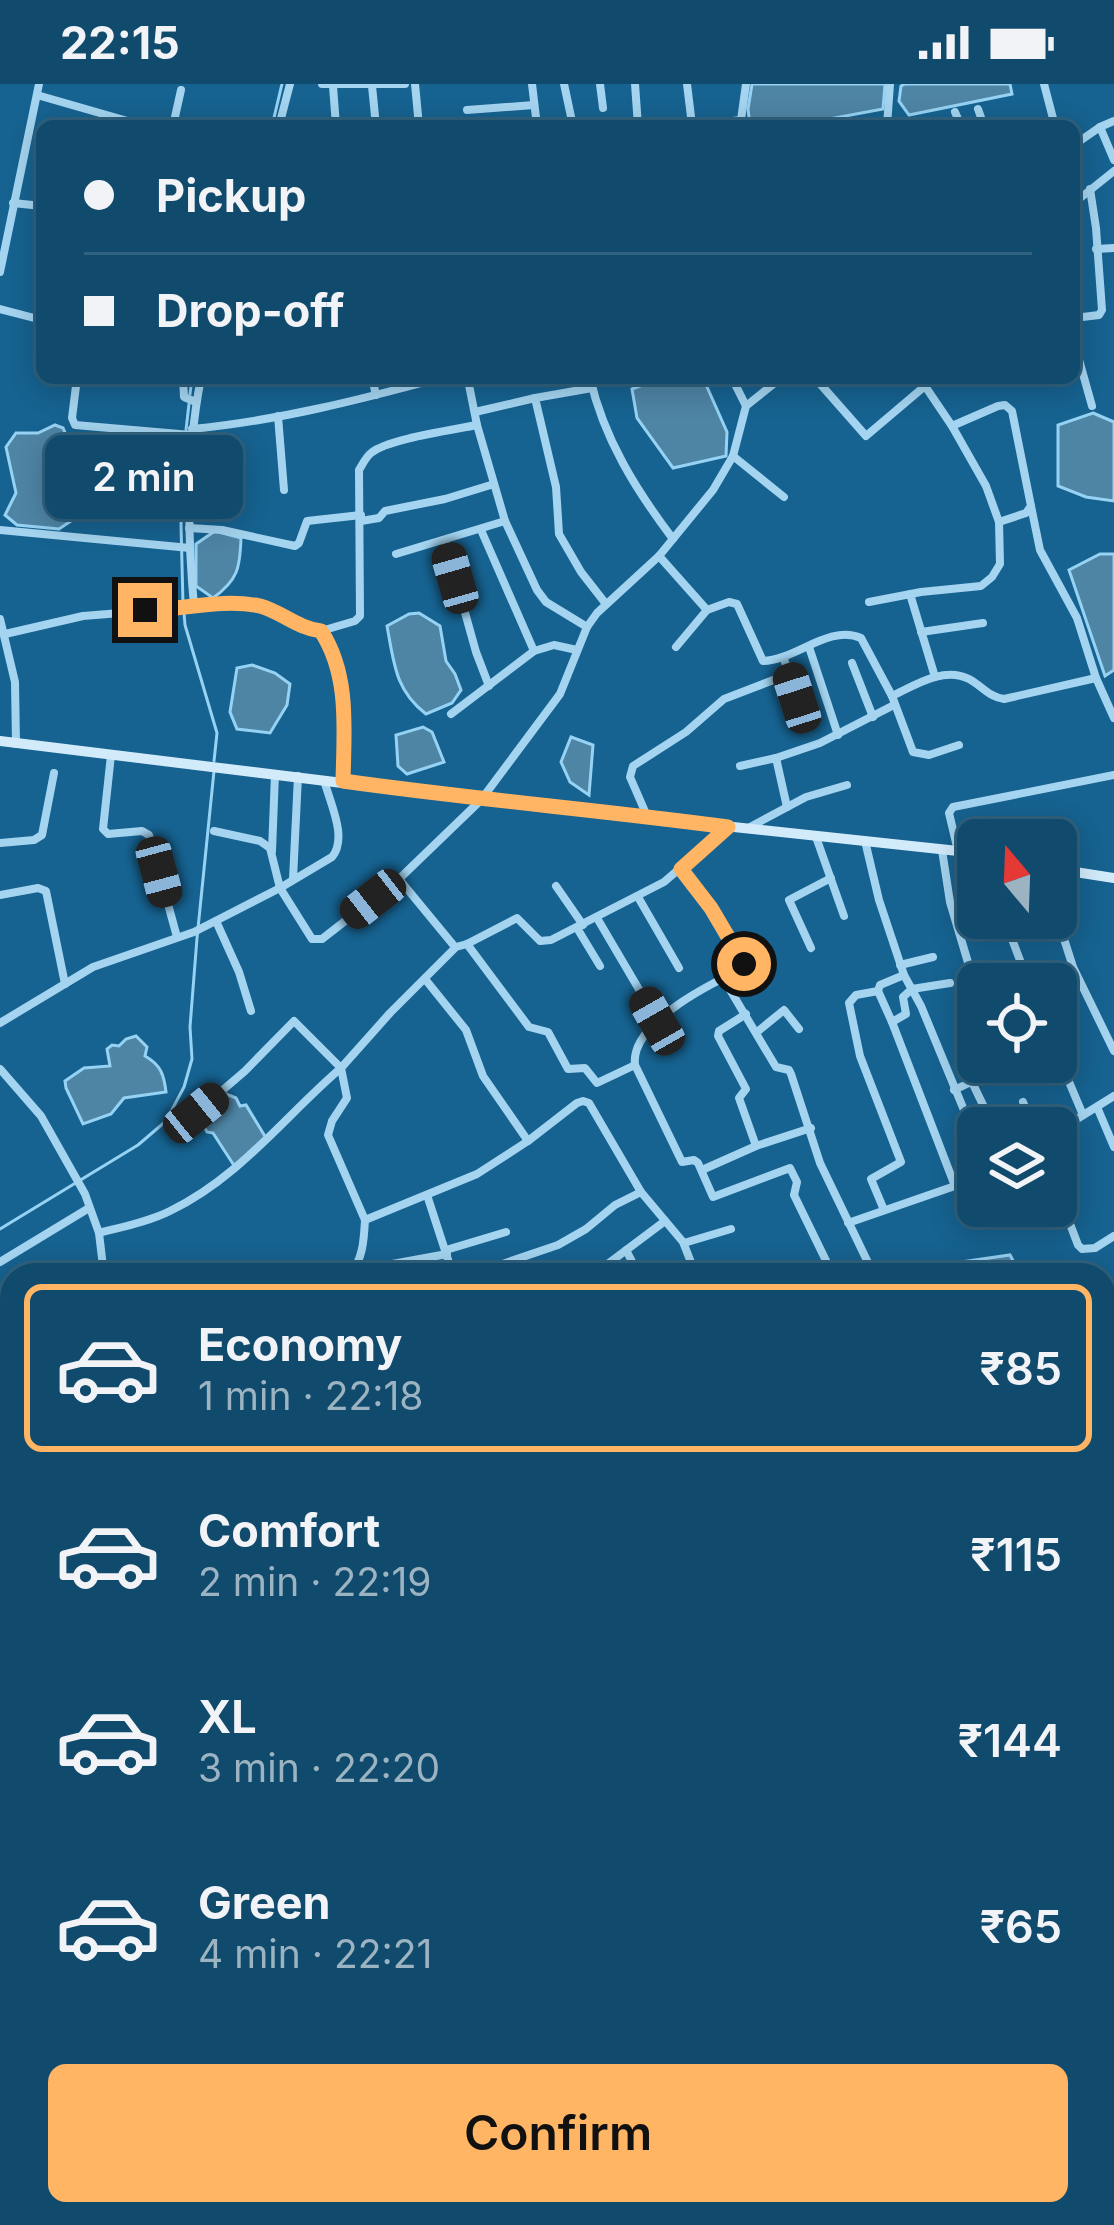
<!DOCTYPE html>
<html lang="en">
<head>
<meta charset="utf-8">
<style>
	:root { --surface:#104a6c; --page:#1e5474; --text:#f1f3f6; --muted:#9cb3c2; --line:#30627f; --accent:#ffb563 }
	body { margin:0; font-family:Inter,sans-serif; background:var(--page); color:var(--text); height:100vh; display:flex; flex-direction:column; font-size:45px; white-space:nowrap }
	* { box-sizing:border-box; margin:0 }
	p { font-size:39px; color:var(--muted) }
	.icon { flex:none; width:66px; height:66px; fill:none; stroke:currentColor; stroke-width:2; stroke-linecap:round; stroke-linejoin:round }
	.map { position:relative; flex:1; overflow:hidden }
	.side { position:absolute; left:0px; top:1179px; width:1116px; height:963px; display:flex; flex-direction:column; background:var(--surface); border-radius:36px 36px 0 0; box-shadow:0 6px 30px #0003,0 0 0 3px var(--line) }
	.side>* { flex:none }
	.hud { position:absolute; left:36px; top:36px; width:1044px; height:264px; border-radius:18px; box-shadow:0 6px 30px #0003,0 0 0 3px var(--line); display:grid; align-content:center; height:264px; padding:0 48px; background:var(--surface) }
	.needle { width:78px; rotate:341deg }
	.buttons { position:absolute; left:957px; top:735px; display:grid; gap:24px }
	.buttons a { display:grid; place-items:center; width:120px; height:120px; border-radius:18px; background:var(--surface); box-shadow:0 6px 30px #0003,0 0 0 3px var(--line); font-size:60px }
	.end { position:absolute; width:54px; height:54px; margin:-27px; border:15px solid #ffb563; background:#111; box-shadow:0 0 0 6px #111 }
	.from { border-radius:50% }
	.bubble { position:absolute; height:84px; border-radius:18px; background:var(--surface); box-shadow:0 6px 30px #0003,0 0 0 3px var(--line); font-size:39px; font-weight:600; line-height:84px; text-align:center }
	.car { position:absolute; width:36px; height:72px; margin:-36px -18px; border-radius:15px; box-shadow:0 0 9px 3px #0007; background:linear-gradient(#222 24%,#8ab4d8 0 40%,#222 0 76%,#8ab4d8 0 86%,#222 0) }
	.hud b { display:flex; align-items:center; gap:42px; height:114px; font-size:45px }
	.hud b+b { border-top:3px solid var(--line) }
	.hud i { width:30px; height:30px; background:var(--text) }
	ul { padding:21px 0 0; list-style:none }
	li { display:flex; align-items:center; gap:36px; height:168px; margin:0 24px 18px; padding:0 24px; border:6px solid transparent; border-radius:18px }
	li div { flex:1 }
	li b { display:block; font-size:45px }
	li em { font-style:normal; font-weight:600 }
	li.active { border-color:var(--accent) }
	li>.icon { width:108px; height:108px; stroke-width:1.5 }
	.button { display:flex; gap:24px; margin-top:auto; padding:24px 48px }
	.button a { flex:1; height:138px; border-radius:18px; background:var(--accent); color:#111; font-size:48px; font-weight:600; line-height:138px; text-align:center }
	.status { display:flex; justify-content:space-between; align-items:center; height:84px; padding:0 60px; background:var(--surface); direction:ltr }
	.status svg { height:33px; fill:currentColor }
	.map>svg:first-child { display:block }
	.water { fill:#4e84a4; stroke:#96d2f3; stroke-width:3 }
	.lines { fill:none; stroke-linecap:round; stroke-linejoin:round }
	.stream { stroke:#96d2f3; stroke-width:3 }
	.minor { stroke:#a4d4f0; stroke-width:8 }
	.secondary { stroke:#d2ebfb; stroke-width:10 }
	.route { stroke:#ffb563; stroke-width:15 }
</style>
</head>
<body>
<div class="status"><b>22:15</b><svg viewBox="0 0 49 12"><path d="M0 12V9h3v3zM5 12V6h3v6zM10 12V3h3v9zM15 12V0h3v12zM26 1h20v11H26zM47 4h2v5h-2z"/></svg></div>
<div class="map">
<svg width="1114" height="2141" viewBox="0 0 1114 2141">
	<rect width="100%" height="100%" fill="#166290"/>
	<!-- water -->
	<g class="water">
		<polygon points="752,0 885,0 883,25 829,35 828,42 750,42 748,25"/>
		<polygon points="905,0 1010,0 1012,10 909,31 899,17 901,2"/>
		<polygon points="661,294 703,294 727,348 726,372 673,384 637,334 632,305"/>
		<polygon points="1093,329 1114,338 1114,417 1086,413 1058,402 1058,341"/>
		<polygon points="55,341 63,344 67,353 79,354 79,423 71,437 59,445 17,441 5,431 16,409 6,363 16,349 38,349"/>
		<path d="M215 447 241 454C240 484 238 496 213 514L196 502V460Z"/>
		<polygon points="1100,470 1114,470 1114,586 1105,592 1069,486"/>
		<path d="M419 529 440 542 446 577 455 590 461 606 452 619 426 630C395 606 394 579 387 542L409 530Z"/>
		<polygon points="252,581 275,589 290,600 287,621 270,649 237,645 230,628 237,584"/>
		<polygon points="423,643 432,648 444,678 407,690 398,682 396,651"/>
		<polygon points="571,653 593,661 589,711 570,698 561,678"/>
		<path d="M136 952 147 963 145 972C161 981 164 991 166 1008L124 1014 111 1030 83 1040 66 1004 65 997 84 984 110 982 107 965 112 961 119 962 126 955Z"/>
		<polygon points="226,1010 236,1014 240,1022 246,1021 266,1054 235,1083 213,1049 207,1048 201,1037 203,1028"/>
		<polygon points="1010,1171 1021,1191 916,1191 927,1183"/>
		<rect x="0" y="1889" width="12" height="97"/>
	</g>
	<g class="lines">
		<!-- stream -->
		<g class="stream">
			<polyline points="272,42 282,0"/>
			<polyline points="190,310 192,294"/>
			<polyline points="186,346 189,320"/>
			<polyline points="183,520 181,441 185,355"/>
			<polyline points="184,529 185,541 217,649 214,677"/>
			<polyline points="0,1145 138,1061 166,1037 184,1003 192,975 190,943 197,854 214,687"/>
		</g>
		<!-- minor -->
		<g class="minor">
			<polyline points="322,0 405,0"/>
			<polyline points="415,0 419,42"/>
			<polyline points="532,0 537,42"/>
			<polyline points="564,0 573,42"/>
			<polyline points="600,0 603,24"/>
			<polyline points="635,0 638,42"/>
			<polyline points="687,0 692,41"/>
			<polyline points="1044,0 1055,42"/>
			<polyline points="333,2 336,42"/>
			<polyline points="372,2 376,42"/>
			<polyline points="37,11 145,42"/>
			<polyline points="978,25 984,42"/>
			<polyline points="467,26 534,21"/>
			<polyline points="955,28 961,42"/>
			<polyline points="741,36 746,0"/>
			<polyline points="173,42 181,6"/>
			<polyline points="279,42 290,0"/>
			<polyline points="690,42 741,36 741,42"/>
			<polyline points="887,42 890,0"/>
			<polyline points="1100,43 1114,76"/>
			<polyline points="1074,61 1100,43 1114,37"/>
			<polyline points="13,119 42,122"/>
			<polyline points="1074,119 1114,87"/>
			<polyline points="1096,165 1114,164"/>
			<polyline points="0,188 39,0"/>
			<polyline points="0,225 42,236"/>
			<polyline points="1074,234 1099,231 1102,226 1096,144 1090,105"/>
			<polyline points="1074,258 1092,322"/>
			<polyline points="77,294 72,334 75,341 191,351"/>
			<polyline points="183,294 184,313 196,318"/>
			<polyline points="372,294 376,311"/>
			<polyline points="464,294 469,301 477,341 505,437 537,506 546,518 587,543"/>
			<path d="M590 294C604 355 636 406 673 455"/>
			<polyline points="732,294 746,322"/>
			<polyline points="815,294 866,352 925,302 919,294"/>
			<polyline points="592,304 535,314 556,403 559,450 581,488 606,520"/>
			<polyline points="475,328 535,314"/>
			<polyline points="278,332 284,406"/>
			<polyline points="952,342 998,322 1005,321 1012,327 1031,422 1026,429 999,438"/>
			<path d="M192 345C276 337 359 316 440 294"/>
			<polyline points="733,372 784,413"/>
			<polyline points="1031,422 1040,466 1077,534 1096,594 1114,634"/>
			<polyline points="361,437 379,434 385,427 445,415 494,400"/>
			<polyline points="189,444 222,446 295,462 299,459 307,437 361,431"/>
			<polyline points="0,446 190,464"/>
			<polyline points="481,446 534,567"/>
			<polyline points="445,457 476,568 489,602"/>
			<polyline points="396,470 505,437"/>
			<path d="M659 472 707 526 729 518 737 520 763 577C796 576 829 540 861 554L892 612 913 668 929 671 959 661"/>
			<polyline points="910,510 935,593"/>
			<polyline points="869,518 921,508 981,502 992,493 1000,480 999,438 986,402 952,342 925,302 934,294"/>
			<path d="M194 522C187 446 186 369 201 294"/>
			<polyline points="0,535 15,598 16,660"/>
			<path d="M321 547 355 537 360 532 359 386C363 380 365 374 371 369 387 355 453 346 477 341"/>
			<polyline points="921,548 983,539"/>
			<path d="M5 550 83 532 233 520 260 522 303 543 321 547C351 590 344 648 343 697"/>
			<polyline points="676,563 707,526"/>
			<polyline points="809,563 838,651"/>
			<polyline points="784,575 797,614"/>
			<polyline points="852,579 873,633"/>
			<path d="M892 612C915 601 944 582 969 595 982 602 989 613 1004 615L1096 594"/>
			<polyline points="451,630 534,567 554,561 577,566"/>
			<polyline points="111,671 103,745 108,750 142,747 149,751 177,853"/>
			<polyline points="776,674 820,659 894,621"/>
			<polyline points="740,682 776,674 787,723"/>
			<polyline points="647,732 630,693 633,682 686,648 724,615 789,590"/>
			<polyline points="750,743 806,713 847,701"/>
			<polyline points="214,747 260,757 270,764 280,804 312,855 322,855 399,795 481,716 560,610 587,543 597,529 659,472 713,406 733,372 746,322 781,294"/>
			<polyline points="816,753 844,832"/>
			<polyline points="865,757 879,816 904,891 921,922 978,1060"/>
			<polyline points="0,759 34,756 42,751 54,689"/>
			<polyline points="942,766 950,818 978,912"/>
			<polyline points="272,767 275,690"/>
			<polyline points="958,767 949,729 953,723 1114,691"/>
			<polyline points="293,795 298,692"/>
			<polyline points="399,795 455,863"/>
			<polyline points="556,802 583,841"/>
			<polyline points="0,811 38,804 46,807 65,900"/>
			<polyline points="638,813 679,884"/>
			<polyline points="1056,830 1073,883 1114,967"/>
			<polyline points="597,834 657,936"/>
			<polyline points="1004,834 1029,900"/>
			<polyline points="216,837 239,888 251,927"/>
			<polyline points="577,844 600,882"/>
			<polyline points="467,860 529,943 548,948 568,985 585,984 597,999 635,981 682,1078 694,1076 698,1079 713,1113 790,1084 797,1098 794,1111 833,1191"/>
			<polyline points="811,864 789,816 831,794"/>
			<polyline points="900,881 933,873"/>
			<polyline points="904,891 880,901 878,907 892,938 955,1102"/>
			<polyline points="723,894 776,983 789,986 791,990 820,1079 874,1191"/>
			<polyline points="425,895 466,946 483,992 528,1057 577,1019 583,1017 589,1019 641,1108 683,1158 696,1191"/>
			<polyline points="878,907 856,911 849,919 860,972 901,1078 871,1095 884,1126"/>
			<polyline points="746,930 719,947 718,952 746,1005 739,1014 756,1062"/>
			<polyline points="892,938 906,930 903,913 912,905 950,899"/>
			<path d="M0 939 93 883 194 848 280 804 332 773C348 754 330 719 324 696"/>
			<polyline points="757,948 784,926 799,945"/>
			<polyline points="1056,967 1083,1031"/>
			<path d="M635 981C630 940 708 901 740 886L744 881 711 824 681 785"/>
			<polyline points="0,985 41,1032 85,1110 99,1149 104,1191"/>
			<polyline points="972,998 994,1044"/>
			<polyline points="954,1006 1014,978"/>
			<polyline points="1023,1018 1033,1044"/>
			<polyline points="1097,1023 1114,1063"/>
			<polyline points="1056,1048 1114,1012"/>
			<polyline points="702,1086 756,1062 811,1044"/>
			<polyline points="1056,1103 1078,1161 1082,1165 1095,1164 1114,1152"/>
			<polyline points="427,1111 453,1191"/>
			<polyline points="365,1136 328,1051 332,1037 347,1014 341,984 390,929 456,863 467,860 517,834 540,857 551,856 664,798 728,743"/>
			<polyline points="848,1139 978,1094"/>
			<path d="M99 1149C122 1143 148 1138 170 1127 239 1094 285 1032 341 984L294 937 245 987 196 1029"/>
			<polyline points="684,1159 731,1145"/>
			<polyline points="446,1166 506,1148"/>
			<polyline points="626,1166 639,1191"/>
			<polyline points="0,1178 89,1124"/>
			<polyline points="104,1184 140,1191"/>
			<polyline points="354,1187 447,1170"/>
			<path d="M349 1191C363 1177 364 1155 365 1136L477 1090 528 1057"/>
			<polyline points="470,1191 558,1161 586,1145 615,1121 641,1108"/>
			<polyline points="593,1191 665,1137"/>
			<polyline points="0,1328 12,1325"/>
			<polyline points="0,1389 12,1392"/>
			<polyline points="0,1521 12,1477"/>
			<polyline points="0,1525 3,1540"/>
			<polyline points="9,1647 12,1630"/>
			<polyline points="1104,1757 1114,1758"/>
			<polyline points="1104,1853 1114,1854"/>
			<polyline points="618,2141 618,2130"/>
			<polyline points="777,2141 779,2130"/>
		</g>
		<!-- secondary -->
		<g class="secondary">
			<polyline points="0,657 481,716 958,767 978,772"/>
			<polyline points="1056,785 1114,794"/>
		</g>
	</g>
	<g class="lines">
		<!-- route -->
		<path class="route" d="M145 526C182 526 222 514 260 522 282 528 297 544 321 547 350 591 344 647 343 697 471 715 600 726 728 743L681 785 711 824 744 880"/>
	</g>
</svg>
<div class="buttons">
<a><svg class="needle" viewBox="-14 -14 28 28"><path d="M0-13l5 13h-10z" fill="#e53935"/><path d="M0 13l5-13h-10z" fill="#9cb3c2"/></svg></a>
<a><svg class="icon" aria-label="locate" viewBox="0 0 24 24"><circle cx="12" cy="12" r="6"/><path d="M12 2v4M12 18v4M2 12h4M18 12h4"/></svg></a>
<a><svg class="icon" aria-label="layers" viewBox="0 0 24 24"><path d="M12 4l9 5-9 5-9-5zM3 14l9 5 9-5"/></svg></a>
</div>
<i class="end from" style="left:744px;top:880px"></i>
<i class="end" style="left:145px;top:526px"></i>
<div class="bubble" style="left:45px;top:351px;width:198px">2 min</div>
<i class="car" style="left:455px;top:494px;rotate:344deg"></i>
<i class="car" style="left:797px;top:614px;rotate:342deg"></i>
<i class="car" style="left:159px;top:788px;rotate:165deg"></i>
<i class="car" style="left:373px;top:815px;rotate:232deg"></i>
<i class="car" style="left:657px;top:937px;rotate:330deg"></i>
<i class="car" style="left:196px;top:1029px;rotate:51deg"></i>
<div class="hud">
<b><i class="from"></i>Pickup</b>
<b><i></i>Drop-off</b>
</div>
<section class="side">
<ul>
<li class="active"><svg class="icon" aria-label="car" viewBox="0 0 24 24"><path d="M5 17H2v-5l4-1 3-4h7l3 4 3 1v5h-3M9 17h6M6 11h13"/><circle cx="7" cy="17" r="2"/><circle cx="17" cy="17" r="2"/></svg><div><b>Economy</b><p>1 min · 22:18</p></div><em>₹85</em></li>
<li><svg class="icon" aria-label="car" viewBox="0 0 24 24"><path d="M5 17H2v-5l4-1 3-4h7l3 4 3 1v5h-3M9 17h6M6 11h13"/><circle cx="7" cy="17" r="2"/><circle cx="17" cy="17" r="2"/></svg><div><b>Comfort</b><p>2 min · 22:19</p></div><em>₹115</em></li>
<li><svg class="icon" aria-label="car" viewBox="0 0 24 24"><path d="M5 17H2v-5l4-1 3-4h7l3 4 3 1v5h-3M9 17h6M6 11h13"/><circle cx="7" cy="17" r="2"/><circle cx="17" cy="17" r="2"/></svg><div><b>XL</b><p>3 min · 22:20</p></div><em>₹144</em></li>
<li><svg class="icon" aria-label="car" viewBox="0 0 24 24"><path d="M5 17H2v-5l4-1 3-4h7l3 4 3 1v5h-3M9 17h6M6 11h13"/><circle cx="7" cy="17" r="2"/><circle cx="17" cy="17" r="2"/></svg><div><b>Green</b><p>4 min · 22:21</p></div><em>₹65</em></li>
</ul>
<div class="button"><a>Confirm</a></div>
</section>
</div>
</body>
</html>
